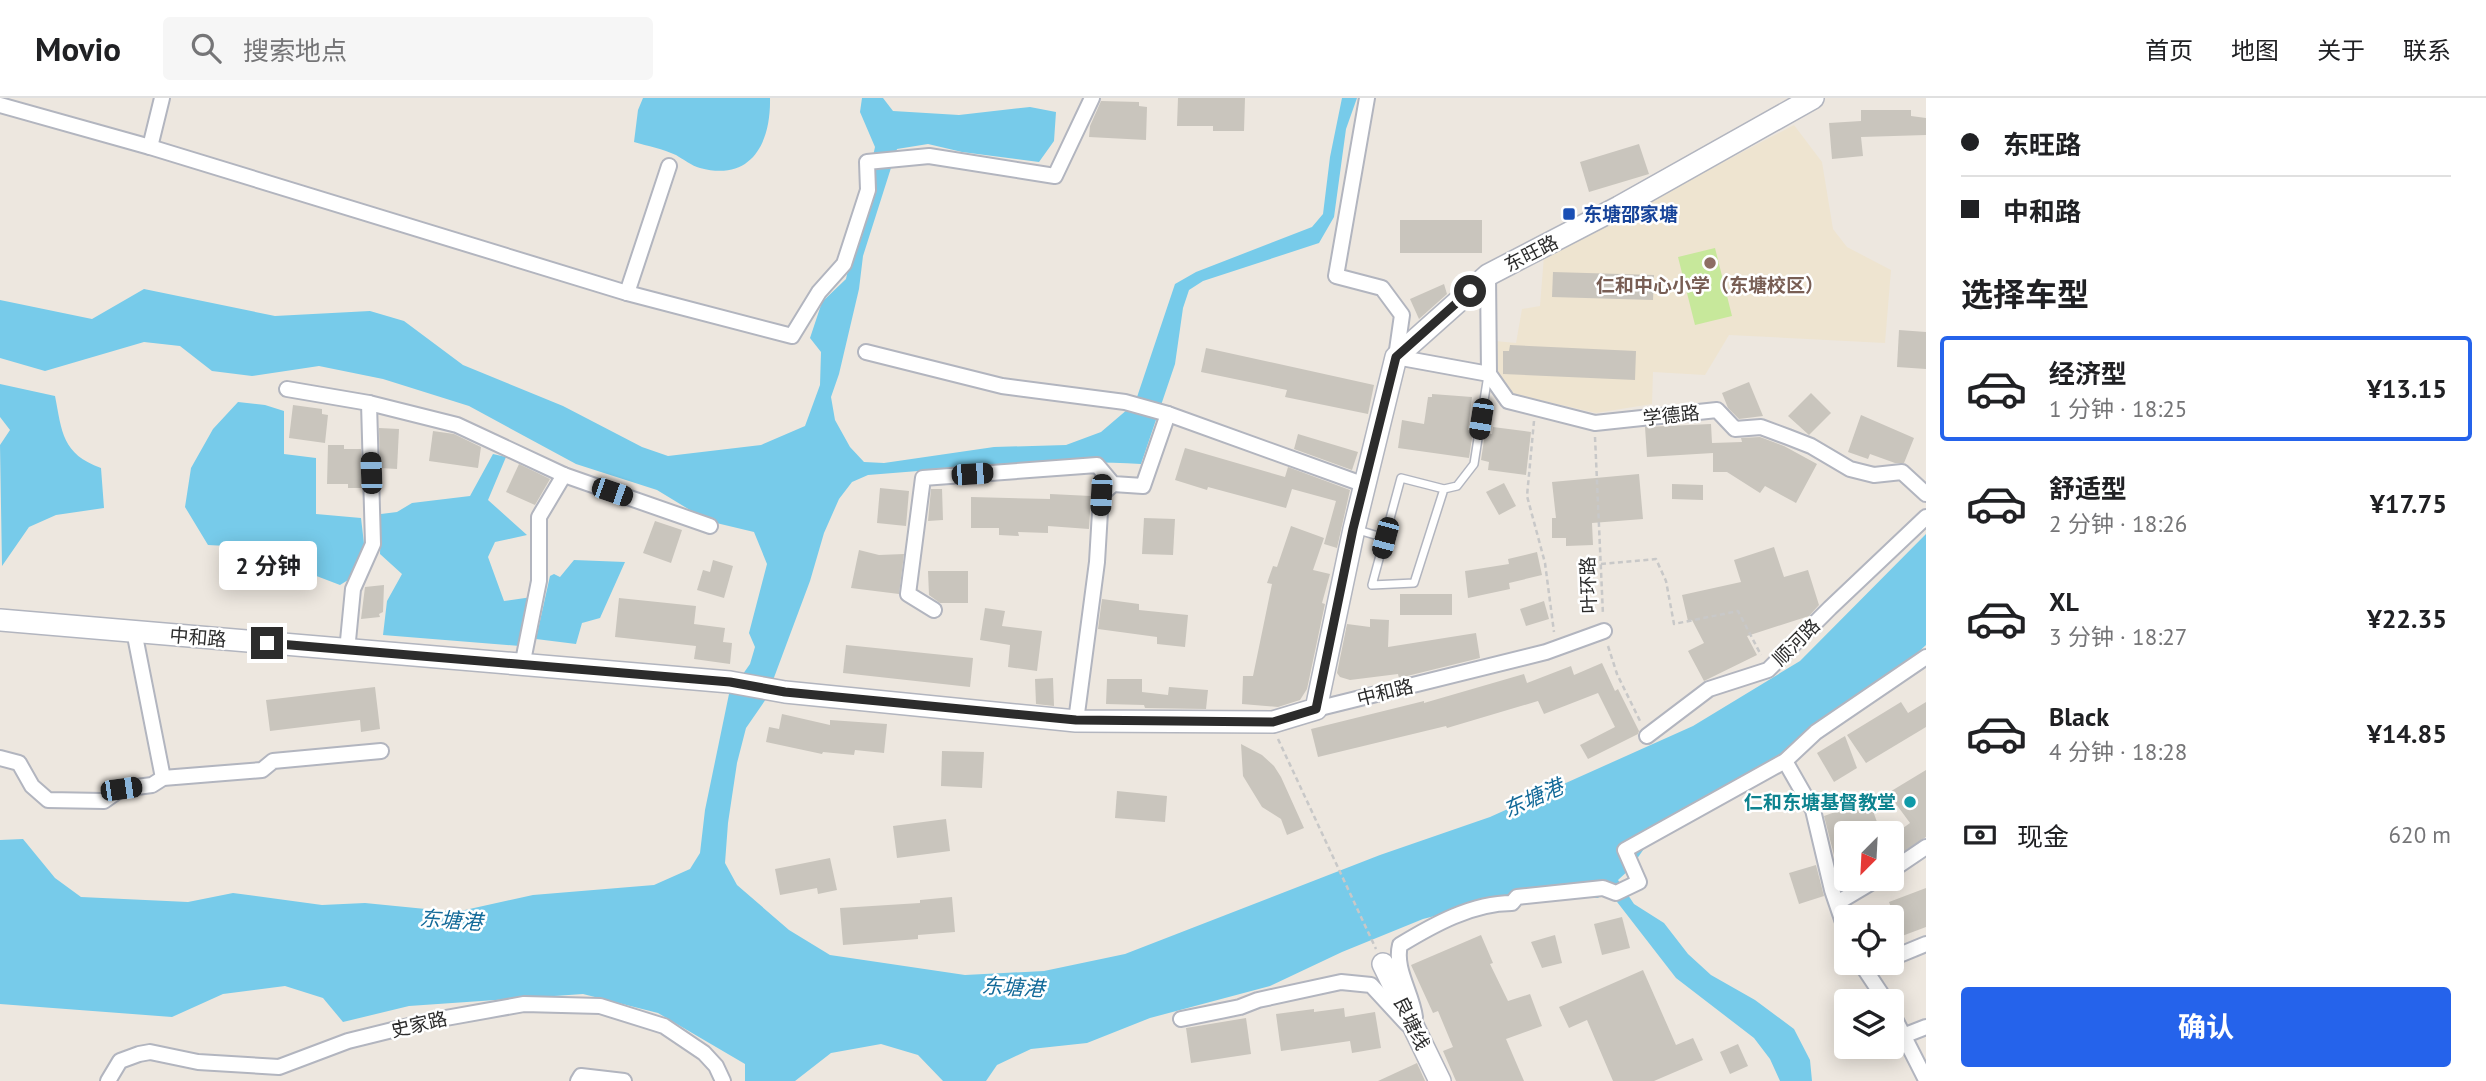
<!DOCTYPE html>
<html lang="zh">
<head>
<meta charset="utf-8">
<style>
	:root { --surface:#fff; --page:#f6f6f6; --text:#202124; --muted:#757577; --line:#e0e0e0; --accent:#2563eb }
	body { margin:0; font-family:"PT Sans","Noto Sans SC",sans-serif; background:var(--page); color:var(--text); height:100vh; display:flex; flex-direction:column; font-size:26px; white-space:nowrap }
	* { box-sizing:border-box; margin:0 }
	p { font-size:23px; color:var(--muted) }
	.icon { flex:none; width:38px; height:38px; fill:none; stroke:currentColor; stroke-width:2; stroke-linecap:round; stroke-linejoin:round }
	.map { position:relative; flex:1; overflow:hidden }
	.panel { display:flex; flex-direction:column; background:var(--surface); width:560px }
	.panel>* { flex:none }
	.hud { display:grid; align-content:center; height:154px; padding:0 35px; background:var(--surface) }
	.needle { width:46px; rotate:204deg }
	.tools { position:absolute; left:1834px; top:723px; display:grid; gap:14px }
	.tools a { display:grid; place-items:center; width:70px; height:70px; border-radius:7px; background:var(--surface); box-shadow:0 4px 18px #0003; font-size:35px }
	.end { position:absolute; width:32px; height:32px; margin:-16px; border:9px solid #2c2c2c; background:#fff; box-shadow:0 0 0 4px #fff }
	.from { border-radius:50% }
	.bubble { position:absolute; height:49px; border-radius:7px; background:var(--surface); box-shadow:0 4px 18px #0003; font-size:23px; font-weight:700; line-height:49px; text-align:center }
	.car { position:absolute; width:21px; height:42px; margin:-21px -10px; border-radius:9px; box-shadow:0 0 5px 2px #0007; background:linear-gradient(#222 24%,#8ab4d8 0 40%,#222 0 76%,#8ab4d8 0 86%,#222 0) }
	.hud b { display:flex; align-items:center; gap:24px; height:66px; font-size:26px }
	.hud b+b { border-top:2px solid var(--line) }
	.hud i { width:18px; height:18px; background:var(--text) }
	ul { padding:0; list-style:none }
	li { display:flex; align-items:center; gap:21px; height:105px; margin:0 14px 10px; padding:0 21px; border:4px solid transparent; border-radius:7px }
	li div { flex:1 }
	li b { display:block; font-size:26px }
	li em { font-style:normal; font-weight:700 }
	li.selected { border-color:var(--accent) }
	li>.icon { width:63px; height:63px; stroke-width:1.5 }
	h2 { padding:0 35px; font-size:32px; line-height:84px }
	.pay { display:flex; align-items:center; gap:18px; height:77px; padding:0 35px; font-size:26px }
	.pay p { margin-inline-start:auto }
	.cta { display:flex; gap:14px; margin-top:auto; padding:14px 35px }
	.cta a { flex:1; height:80px; border-radius:7px; background:var(--accent); color:#fff; font-size:28px; font-weight:700; line-height:80px; text-align:center }
	header { display:flex; align-items:center; gap:42px; box-sizing:border-box; height:98px; padding:0 35px; background:var(--surface); border-bottom:2px solid var(--line) }
	header strong { font-size:33px }
	nav { display:flex; gap:38px; margin-inline-start:auto; font-size:24px }
	.search { width:490px; height:63px; background:var(--page); display:flex; align-items:center; gap:18px; box-sizing:border-box; padding:0 24px; border-radius:7px; color:var(--muted); font-size:26px }
	main { display:flex; flex:1; min-height:0 }
	.map>svg:first-child { display:block }
	.education { fill:#eee4d0 }
	.pitch { fill:#c7e89b }
	.water { fill:#77cbea }
	.building { fill:#c9c5bd }
	.lines { fill:none; stroke-linecap:round; stroke-linejoin:round }
	.lane-casing { stroke:#b2b5bf; stroke-width:10 }
	.street-casing { stroke:#b2b5bf; stroke-width:18 }
	.secondary-casing { stroke:#b2b5bf; stroke-width:24 }
	.path { stroke:#c8c8c8; stroke-width:2.5; stroke-dasharray:5 3.5; stroke-linecap:butt }
	.lane { stroke:#fff; stroke-width:7 }
	.street { stroke:#fff; stroke-width:14 }
	.secondary { stroke:#fff; stroke-width:21 }
	.route { stroke:#2c2c2c; stroke-width:9 }
	.transit-dot { fill:#1a4fb4; stroke:#fff; stroke-width:2.5 }
	.education-dot { fill:#8d6e63; stroke:#fff; stroke-width:2.5 }
	.culture-dot { fill:#0f9aa8; stroke:#fff; stroke-width:2.5 }
	.labels { text-anchor:middle; dominant-baseline:central; stroke-width:5; stroke-linejoin:round; paint-order:stroke }
	.transit-label { font-size:19px; font-weight:bold; fill:#164399; stroke:#fff; text-anchor:start }
	.street-label { font-size:19px; fill:#2c2c2c; stroke:#fff }
	.education-label { font-size:19px; font-weight:bold; fill:#785e54; stroke:#fff }
	.culture-label { font-size:19px; font-weight:bold; fill:#0d838f; stroke:#fff; text-anchor:end }
	.water-label { font-size:21px; font-style:italic; fill:#136a99; stroke:#fff }
</style>
</head>
<body>
<header>
<strong>Movio</strong>
<div class="search"><svg class="icon" aria-label="search" viewBox="0 0 24 24"><circle cx="10" cy="10" r="6"/><path d="M15 15l6 6"/></svg>搜索地点</div>
<nav><a>首页</a><a>地图</a><a>关于</a><a>联系</a></nav>
</header>
<main>
<div class="map">
<svg width="1926" height="983" viewBox="0 0 1926 983">
	<rect width="100%" height="100%" fill="#ede7df"/>
	<!-- education -->
	<polygon class="education" points="1794,27 1822,64 1833,131 1847,149 1891,172 1885,245 1729,237 1705,277 1653,274 1652,306 1596,315 1509,295 1498,282 1495,243 1516,245 1522,211 1540,208 1544,158"/>
	<!-- pitch -->
	<polygon class="pitch" points="1715,150 1732,218 1695,227 1678,159"/>
	<!-- water -->
	<g class="water">
		<path d="M643 0H770C771 44 752 84 700 70 692 68 683 61 676 57 663 51 648 48 634 44L638 12Z"/>
		<path d="M862 0H883L893 13 959 17 1030 9 1056 14 1054 43 1039 64 962 54 928 46 897 51 863 158 859 191 839 276 831 299 835 322 850 349 864 364 884 365 994 349 1066 347 1101 334 1135 305 1175 186 1196 174 1312 129 1323 116 1330 59 1342 0H1357L1346 31 1334 119 1319 145 1203 183 1189 192 1183 210 1175 266 1141 366C1049 361 959 370 868 377L852 384 839 401 824 435 810 483 766 601 746 630 737 665 728 725 725 765 737 787 789 832 830 857 965 877 1044 873 1125 856 1380 757 1490 719 1693 628 1800 563 1926 436V547L1844 622 1652 739 1630 771 1618 782 1634 806 1664 825 1688 856 1711 877 1755 902 1794 931 1810 962 1812 983H1780L1770 961 1754 940 1676 880 1607 791 1598 800 1509 799 1423 821 1342 854 1270 888 1150 920 1087 945 1031 951 997 967 986 983H943L918 957 881 946 831 955 795 983H745V966L658 915 583 896 409 908 343 924 323 900 285 888 223 896 172 919 0 906V742L23 741 55 780 81 799 188 804 233 795 322 807 365 805 456 814 533 797 654 787 690 771 700 755 705 712 729 596 750 566 755 549 749 535 767 466 754 434 708 423 657 392 576 366 469 308 383 281 319 268 252 278 212 273 180 248 144 244 45 273 0 260V202L92 221 144 191 275 218 370 213 404 223 463 267 563 308 642 349 668 358 761 347 805 328 820 287 821 254 810 240 822 204 846 181 875 49 860 14Z"/>
		<path d="M0 286 55 298C62 334 62 356 101 370L104 410 56 417 29 429 2 468 0 347 10 332 0 319Z"/>
		<polygon points="238,304 265,307 284,313 284,356 316,360 316,416 361,420 365,454 356,477 340,487 306,474 303,465 270,461 270,451 251,446 241,452 227,448 208,447 185,409 191,370 213,331"/>
		<polygon points="493,356 506,359 488,402 527,437 495,444 488,459 504,503 532,499 520,548 383,537 387,503 402,476 380,456 381,416 397,414 412,405 470,398"/>
		<polygon points="574,462 625,464 600,520 582,525 576,546 536,541 550,478 554,476 560,479"/>
	</g>
	<!-- building -->
	<g class="building">
		<polygon points="1178,0 1245,0 1244,33 1213,33 1213,28 1177,28"/>
		<polygon points="1101,3 1139,4 1139,8 1147,9 1146,42 1089,39 1090,28"/>
		<polygon points="1861,12 1911,12 1911,18 1926,20 1926,37 1861,39 1863,58 1832,61 1829,25 1861,23"/>
		<polygon points="1639,46 1649,76 1589,94 1580,64"/>
		<rect x="1400" y="122" width="82" height="33"/>
		<polygon points="1553,174 1654,177 1653,202 1552,199"/>
		<polygon points="1444,186 1447,196 1419,221 1410,201"/>
		<polygon points="1899,232 1926,234 1926,271 1897,269"/>
		<polygon points="1510,247 1636,253 1635,282 1503,276 1503,253 1509,253"/>
		<polygon points="1206,250 1374,287 1368,316 1285,299 1287,292 1201,274"/>
		<polygon points="1749,284 1763,318 1739,321 1728,310 1722,295"/>
		<polygon points="1811,295 1831,315 1809,337 1788,318"/>
		<polygon points="1432,296 1472,299 1468,332 1473,333 1469,360 1398,350 1402,322 1424,326 1428,299 1432,299"/>
		<polygon points="293,307 322,311 322,316 328,317 325,345 289,340"/>
		<polygon points="1861,317 1914,340 1904,365 1895,365 1870,356 1868,361 1848,354"/>
		<polygon points="1711,326 1712,345 1742,344 1741,340 1760,339 1784,348 1817,366 1796,405 1765,388 1760,395 1727,374 1713,374 1713,355 1647,359 1645,329"/>
		<polygon points="1493,329 1531,334 1526,377 1488,372 1489,364 1481,362 1485,335 1492,336"/>
		<polygon points="379,330 399,331 397,371 380,370"/>
		<polygon points="433,333 454,336 481,349 478,370 429,363"/>
		<polygon points="1298,336 1358,354 1352,372 1294,351"/>
		<polygon points="328,347 344,347 344,351 361,351 362,390 348,390 348,386 327,386"/>
		<polygon points="1185,350 1285,379 1288,369 1350,392 1337,450 1324,446 1336,403 1292,391 1286,410 1208,389 1207,392 1175,382"/>
		<polygon points="519,366 550,381 535,407 506,394"/>
		<polygon points="1639,376 1643,421 1592,425 1593,447 1566,448 1566,440 1552,440 1552,420 1556,420 1552,384"/>
		<polygon points="1504,385 1516,408 1499,417 1486,394"/>
		<polygon points="1672,386 1703,387 1703,402 1672,401"/>
		<polygon points="880,390 909,393 906,428 877,425"/>
		<polygon points="931,391 942,391 943,422 928,423"/>
		<polygon points="1050,396 1091,398 1089,431 1048,428 1048,435 1018,434 1019,438 999,437 999,430 971,430 971,399 1050,401"/>
		<polygon points="1144,420 1175,421 1173,457 1142,456"/>
		<polygon points="655,423 682,432 671,465 643,455"/>
		<polygon points="1291,428 1324,440 1313,472 1330,476 1322,505 1325,506 1307,591 1300,602 1278,609 1242,606 1243,578 1253,578 1272,486 1267,485 1273,468 1277,469"/>
		<polygon points="1774,449 1784,479 1808,472 1819,507 1809,518 1747,538 1757,557 1704,583 1688,553 1704,545 1692,522 1688,523 1682,497 1741,484 1734,462"/>
		<polygon points="859,452 879,457 904,456 899,496 851,490"/>
		<polygon points="1537,454 1542,477 1509,485 1510,491 1468,500 1465,473 1509,466 1508,461"/>
		<polygon points="713,462 733,468 724,500 697,492 703,472 710,474"/>
		<polygon points="928,473 968,473 968,505 940,505 929,497"/>
		<polygon points="384,487 383,514 379,516 380,519 361,521 365,489"/>
		<rect x="1400" y="496" width="52" height="21"/>
		<polygon points="619,500 696,508 694,526 725,530 723,544 732,545 730,566 694,561 696,548 615,539"/>
		<polygon points="1102,501 1139,506 1139,512 1188,517 1185,549 1157,546 1157,539 1098,531"/>
		<polygon points="1544,503 1549,521 1526,528 1520,511"/>
		<polygon points="985,510 1005,513 1002,528 1042,533 1037,573 1008,569 1010,547 980,542"/>
		<polygon points="1370,521 1389,522 1388,549 1476,535 1480,560 1399,580 1398,576 1350,582 1340,579 1337,575 1347,526 1370,529"/>
		<polygon points="846,547 973,560 970,589 843,575"/>
		<polygon points="1602,565 1615,593 1618,591 1639,633 1638,636 1588,661 1580,647 1615,629 1598,595 1544,616 1538,603 1447,630 1446,628 1318,659 1311,631 1424,603 1424,605 1524,576 1527,585 1571,568 1574,577"/>
		<polygon points="1053,580 1054,608 1036,606 1035,581"/>
		<polygon points="1107,581 1142,581 1142,594 1168,597 1169,589 1208,592 1206,611 1145,610 1144,607 1106,606"/>
		<polygon points="375,589 380,631 361,634 360,622 270,633 266,602"/>
		<polygon points="1901,604 1908,615 1926,604 1926,629 1866,665 1847,637"/>
		<polygon points="782,616 830,627 830,622 887,626 884,655 855,652 854,657 823,654 822,656 766,644 769,629 779,631"/>
		<polygon points="1845,638 1857,670 1834,684 1817,655"/>
		<polygon points="1241,646 1262,657 1274,668 1281,679 1304,730 1287,737 1281,721 1262,709 1243,678"/>
		<polygon points="942,653 984,654 982,690 941,688"/>
		<polygon points="1926,672 1926,739 1892,761 1892,738 1910,725 1888,695"/>
		<polygon points="1117,693 1167,698 1165,724 1115,720"/>
		<polygon points="1869,702 1881,735 1846,735 1846,752 1834,757 1824,718"/>
		<polygon points="946,721 950,753 897,760 893,728"/>
		<polygon points="830,760 837,792 818,796 817,790 780,797 775,771"/>
		<polygon points="1816,767 1824,798 1799,806 1789,775"/>
		<polygon points="1926,790 1926,829 1902,838 1889,804"/>
		<polygon points="952,799 955,834 918,837 918,841 843,847 840,810 920,805 920,802"/>
		<polygon points="1622,819 1630,850 1602,857 1594,826"/>
		<polygon points="1481,837 1493,865 1490,866 1508,903 1530,896 1542,928 1506,941 1524,983 1456,983 1443,953 1453,949 1438,913 1433,915 1411,867"/>
		<polygon points="1555,837 1562,865 1542,870 1531,844"/>
		<polygon points="1643,872 1676,947 1693,940 1703,962 1654,983 1613,983 1587,922 1569,930 1559,909"/>
		<polygon points="1344,910 1345,919 1375,914 1381,950 1352,955 1350,943 1281,953 1276,916 1314,911 1314,914"/>
		<polygon points="1246,920 1251,956 1191,965 1186,930"/>
		<polygon points="1738,946 1748,968 1730,976 1720,954"/>
		<polygon points="1417,965 1425,983 1378,983"/>
	</g>
	<g class="lines">
		<defs>
			<g id="lane">
				<polyline points="1444,391 1414,485 1372,487 1401,380 1444,391 1457,388 1474,366 1488,277"/>
				<polyline points="1358,432 1385,440"/>
			</g>
			<g id="street">
				<polyline points="1367,0 1336,178 1382,190 1402,217 1396,259 1489,276"/>
				<polyline points="0,7 150,49 627,195 792,238 819,194 844,166 868,92 867,64 929,58 1055,78 1092,0"/>
				<polyline points="150,49 162,0"/>
				<polyline points="1488,177 1489,276 1508,303 1595,325 1717,312 1735,331 1761,329 1788,339 1811,348 1850,371 1874,377 1902,374 1926,396"/>
				<polyline points="627,195 669,68"/>
				<polyline points="866,254 1002,288 1125,304 1168,316 1365,387"/>
				<polyline points="287,291 369,305 457,327 564,377 710,428"/>
				<polyline points="934,512 908,496 923,380 1097,367 1113,386 1143,388 1168,316"/>
				<polyline points="134,533 163,680"/>
				<polyline points="347,553 353,491 373,446 369,305"/>
				<polyline points="522,568 539,483 539,419 564,377"/>
				<polyline points="1316,611 1546,554 1604,533"/>
				<polyline points="1076,623 1097,464 1101,397 1113,386"/>
				<polyline points="1647,638 1709,591 1768,572 1830,510 1926,419"/>
				<polyline points="0,660 19,665 32,688 48,702 104,703 121,691 152,687 163,680 262,672 273,663 381,653"/>
				<polyline points="1785,663 1813,712 1832,792 1846,833"/>
				<polyline points="1892,772 1926,749"/>
				<polyline points="1837,805 1879,780"/>
				<polyline points="1892,860 1926,846"/>
				<polyline points="1860,864 1886,903"/>
				<polyline points="1892,915 1926,982"/>
				<path d="M1415 919C1412 895 1394 871 1400 847 1433 827 1472 805 1512 805L1517 799 1603 790 1616 795 1639 784 1625 752 1785 663 1816 634 1926 559"/>
				<polyline points="1181,921 1240,909 1258,902 1341,884 1371,887 1407,926"/>
				<polyline points="1903,938 1926,929"/>
				<polyline points="108,983 120,963 139,956 150,954 198,964 279,969 348,943 429,923 524,906 600,908 664,928 704,955 716,968 723,983"/>
				<polyline points="578,983 581,978 624,983"/>
			</g>
			<g id="secondary">
				<polyline points="0,522 730,584 785,594 1076,623 1273,624 1316,611 1354,431 1396,259 1488,177 1619,109 1813,0"/>
				<polyline points="1383,866 1440,983"/>
			</g>
		</defs>
		<!-- lane casing -->
		<use href="#lane" class="lane-casing"/>
		<!-- street casing -->
		<use href="#street" class="street-casing"/>
		<!-- secondary casing -->
		<use href="#secondary" class="secondary-casing"/>
		<!-- path -->
		<g class="path">
			<polyline points="1534,323 1527,398 1545,465 1554,534"/>
			<polyline points="1595,339 1603,517"/>
			<polyline points="1601,466 1656,461 1666,483 1674,526 1738,513 1761,557"/>
			<polyline points="1608,548 1617,576 1641,625"/>
			<polyline points="1278,641 1376,851"/>
		</g>
		<!-- lane -->
		<use href="#lane" class="lane"/>
		<!-- street -->
		<use href="#street" class="street"/>
		<!-- secondary -->
		<use href="#secondary" class="secondary"/>
	</g>
	<g class="lines">
		<!-- route -->
		<polyline class="route" points="267,545 730,584 785,594 1076,622 1273,624 1316,611 1353,431 1396,259 1470,193"/>
	</g>
	<!-- markers -->
	<rect class="transit-dot" x="1562" y="109" width="14" height="14" rx="3.5"/>
	<circle class="education-dot" cx="1710" cy="165" r="7"/>
	<circle class="culture-dot" cx="1910" cy="704" r="7"/>
	<g class="labels">
		<!-- transit labels -->
		<g class="transit-label">
			<text x="1583" y="116">东塘邵家塘</text>
		</g>
		<!-- street labels -->
		<g class="street-label">
			<text transform="translate(1531 155) rotate(-27)">东旺路</text>
			<text transform="translate(1671 317) rotate(-6)">学德路</text>
			<text transform="translate(1588 487) rotate(-92)">叶环路</text>
			<text transform="translate(198 539) rotate(5)">中和路</text>
			<text transform="translate(1796 544) rotate(-45)">顺河路</text>
			<text transform="translate(1385 594) rotate(-14)">中和路</text>
			<text transform="translate(1412 925) rotate(64)">良塘线</text>
			<text transform="translate(419 926) rotate(-13)">史家路</text>
		</g>
		<!-- education labels -->
		<g class="education-label">
			<text x="1710" y="187">仁和中心小学（东塘校区）</text>
		</g>
		<!-- culture labels -->
		<g class="culture-label">
			<text x="1896" y="704">仁和东塘基督教堂</text>
		</g>
		<!-- water labels -->
		<g class="water-label">
			<text transform="translate(1533 700) rotate(-24)">东塘港</text>
			<text transform="translate(451 822) rotate(4)">东塘港</text>
			<text transform="translate(1013 889) rotate(3)">东塘港</text>
		</g>
	</g>
</svg>
<div class="tools">
<a><svg class="needle" viewBox="-14 -14 28 28"><path d="M0-13l5 13h-10z" fill="#e53935"/><path d="M0 13l5-13h-10z" fill="#757577"/></svg></a>
<a><svg class="icon" aria-label="locate" viewBox="0 0 24 24"><circle cx="12" cy="12" r="6"/><path d="M12 2v4M12 18v4M2 12h4M18 12h4"/></svg></a>
<a><svg class="icon" aria-label="layers" viewBox="0 0 24 24"><path d="M12 4l9 5-9 5-9-5zM3 14l9 5 9-5"/></svg></a>
</div>
<i class="end from" style="left:1470px;top:193px"></i>
<i class="end" style="left:267px;top:545px"></i>
<div class="bubble" style="left:219px;top:443px;width:98px">2 分钟</div>
<i class="car" style="left:1481px;top:321px;rotate:189deg"></i>
<i class="car" style="left:371px;top:375px;rotate:358deg"></i>
<i class="car" style="left:972px;top:376px;rotate:86deg"></i>
<i class="car" style="left:612px;top:394px;rotate:109deg"></i>
<i class="car" style="left:1101px;top:397px;rotate:183deg"></i>
<i class="car" style="left:1385px;top:440px;rotate:195deg"></i>
<i class="car" style="left:121px;top:691px;rotate:82deg"></i>
</div>
<section class="panel">
<div class="hud">
<b><i class="from"></i>东旺路</b>
<b><i></i>中和路</b>
</div>
<h2>选择车型</h2>
<ul>
<li class="selected"><svg class="icon" aria-label="car" viewBox="0 0 24 24"><path d="M5 17H2v-5l4-1 3-4h7l3 4 3 1v5h-3M9 17h6M6 11h13"/><circle cx="7" cy="17" r="2"/><circle cx="17" cy="17" r="2"/></svg><div><b>经济型</b><p>1 分钟 · 18:25</p></div><em>¥13.15</em></li>
<li><svg class="icon" aria-label="car" viewBox="0 0 24 24"><path d="M5 17H2v-5l4-1 3-4h7l3 4 3 1v5h-3M9 17h6M6 11h13"/><circle cx="7" cy="17" r="2"/><circle cx="17" cy="17" r="2"/></svg><div><b>舒适型</b><p>2 分钟 · 18:26</p></div><em>¥17.75</em></li>
<li><svg class="icon" aria-label="car" viewBox="0 0 24 24"><path d="M5 17H2v-5l4-1 3-4h7l3 4 3 1v5h-3M9 17h6M6 11h13"/><circle cx="7" cy="17" r="2"/><circle cx="17" cy="17" r="2"/></svg><div><b>XL</b><p>3 分钟 · 18:27</p></div><em>¥22.35</em></li>
<li><svg class="icon" aria-label="car" viewBox="0 0 24 24"><path d="M5 17H2v-5l4-1 3-4h7l3 4 3 1v5h-3M9 17h6M6 11h13"/><circle cx="7" cy="17" r="2"/><circle cx="17" cy="17" r="2"/></svg><div><b>Black</b><p>4 分钟 · 18:28</p></div><em>¥14.85</em></li>
</ul>
<div class="pay"><svg class="icon" aria-label="cash" viewBox="0 0 24 24"><path d="M3 7h18v10H3z"/><circle cx="12" cy="12" r="2"/></svg>现金<p>620 m</p></div>
<div class="cta"><a>确认</a></div>
</section>
</main>
</body>
</html>
